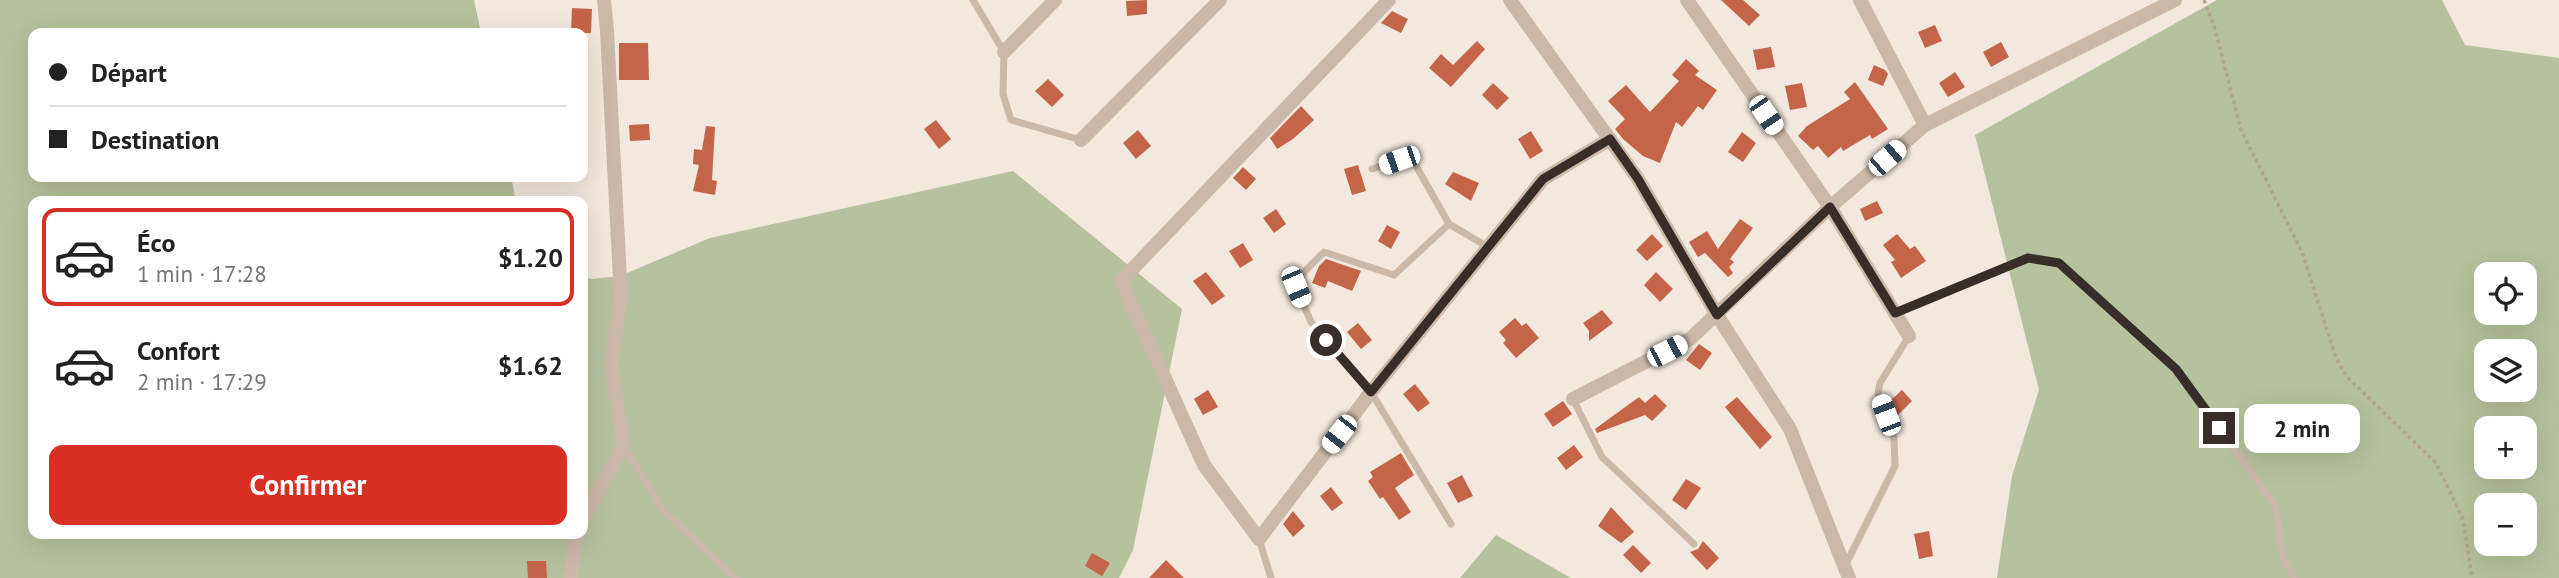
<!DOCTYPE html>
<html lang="fr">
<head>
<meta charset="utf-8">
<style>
	:root { --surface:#fff; --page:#f6f6f6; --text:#222; --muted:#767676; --line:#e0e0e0; --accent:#d93025 }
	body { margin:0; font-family:"PT Sans",sans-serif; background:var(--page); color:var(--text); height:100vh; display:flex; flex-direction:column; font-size:26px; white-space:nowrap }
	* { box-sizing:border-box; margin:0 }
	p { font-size:23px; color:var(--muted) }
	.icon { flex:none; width:38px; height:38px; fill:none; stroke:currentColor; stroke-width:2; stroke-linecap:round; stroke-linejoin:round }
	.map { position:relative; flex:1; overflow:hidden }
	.panel { position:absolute; left:28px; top:196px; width:560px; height:343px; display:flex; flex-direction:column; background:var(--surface); border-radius:14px; box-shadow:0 7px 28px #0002 }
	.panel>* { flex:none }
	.banner { position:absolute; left:28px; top:28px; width:560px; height:154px; border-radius:14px; box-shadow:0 7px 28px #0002; display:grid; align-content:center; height:154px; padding:0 21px; background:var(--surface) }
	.tools { position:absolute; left:2474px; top:262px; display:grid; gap:14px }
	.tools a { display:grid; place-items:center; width:63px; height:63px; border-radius:14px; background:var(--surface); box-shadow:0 7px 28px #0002; font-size:35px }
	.end { position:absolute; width:32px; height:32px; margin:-16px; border:9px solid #372d29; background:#fff; box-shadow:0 0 0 4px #fff }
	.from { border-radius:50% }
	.bubble { position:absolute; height:49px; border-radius:14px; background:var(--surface); box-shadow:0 7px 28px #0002; font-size:23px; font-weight:600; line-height:49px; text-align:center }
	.car { position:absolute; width:21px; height:42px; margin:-21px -10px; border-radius:9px; box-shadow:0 0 5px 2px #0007; background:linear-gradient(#fff 24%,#345 0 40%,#fff 0 76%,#345 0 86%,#fff 0) }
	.banner b { display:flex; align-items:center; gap:24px; height:66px; font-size:26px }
	.banner b+b { border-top:2px solid var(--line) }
	.banner i { width:18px; height:18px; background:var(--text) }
	ul { padding:12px 0 0; list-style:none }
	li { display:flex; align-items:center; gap:21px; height:98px; margin:0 14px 10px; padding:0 7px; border:4px solid transparent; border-radius:14px }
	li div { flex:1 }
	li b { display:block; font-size:26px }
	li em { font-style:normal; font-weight:600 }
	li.current { border-color:var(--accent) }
	li>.icon { width:63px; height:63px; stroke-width:1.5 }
	.action { display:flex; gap:14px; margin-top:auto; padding:14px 21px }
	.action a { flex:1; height:80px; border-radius:14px; background:var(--accent); color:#fff; font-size:28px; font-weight:600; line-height:80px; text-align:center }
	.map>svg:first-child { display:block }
	.green { fill:#b6c19d; fill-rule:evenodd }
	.building { fill:#c4654a }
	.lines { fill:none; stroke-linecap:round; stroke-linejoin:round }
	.path { stroke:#b6a293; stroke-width:3.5; stroke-dasharray:3.5 3.5; stroke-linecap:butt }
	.lane { stroke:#cab8a9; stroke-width:7 }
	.street { stroke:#cab8a9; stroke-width:14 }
	.route { stroke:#372d29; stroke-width:9 }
</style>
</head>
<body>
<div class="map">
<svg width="2559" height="578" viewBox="0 0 2559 578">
	<rect width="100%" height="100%" fill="#f2e8dd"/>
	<!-- green -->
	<g class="green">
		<polygon points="0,0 474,0 481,33 33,33 33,177 511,177 516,201 33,201 33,534 583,534 583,276 592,279 620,276 710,238 1013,171 1182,309 1133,550 1119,578 0,578"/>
		<path d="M2217 0H2442L2465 45 2559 58V578H1997L2012 476 2039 390 1975 135ZM2487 275H2525V313H2487ZM2487 352H2525V390H2487ZM2487 429H2525V467H2487ZM2487 506H2525V544H2487Z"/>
		<polygon points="1496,535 1571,578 1460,578"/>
	</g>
	<!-- building -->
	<g class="building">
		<polygon points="1147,0 1147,14 1127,16 1126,1"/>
		<polygon points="1721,0 1743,0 1760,15 1749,26"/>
		<polygon points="572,8 592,9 591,33 571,33"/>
		<polygon points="1392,11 1408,19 1401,33 1381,23"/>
		<polygon points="1935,25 1942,41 1925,48 1918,32"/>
		<polygon points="1477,41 1485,49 1451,87 1429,68 1441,54 1453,65"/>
		<polygon points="2001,42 2009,57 1991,67 1983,52"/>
		<polygon points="619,43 648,43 649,80 619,80"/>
		<polygon points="1771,47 1775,67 1757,70 1753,50"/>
		<polygon points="1686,59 1699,71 1695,75 1717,90 1703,110 1698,106 1682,127 1676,122 1660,163 1643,156 1623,139 1615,129 1625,119 1608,101 1626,85 1650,112 1679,81 1672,75"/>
		<polygon points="1874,65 1885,70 1888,74 1883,86 1868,80"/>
		<polygon points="1955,72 1965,87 1948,97 1939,83"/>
		<polygon points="1048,79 1064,95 1052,107 1035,91"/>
		<polygon points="1855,82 1888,129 1872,139 1870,135 1843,151 1841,147 1828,158 1818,146 1813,150 1798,136 1807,126 1850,99 1844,92"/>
		<polygon points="1493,83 1509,98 1497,110 1482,95"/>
		<polygon points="1802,83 1807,107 1790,110 1785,86"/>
		<polygon points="1301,106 1314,120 1293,139 1277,149 1270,138"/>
		<polygon points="936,120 951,139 939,149 924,129"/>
		<polygon points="649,124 650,140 630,141 629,125"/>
		<polygon points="706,126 715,127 712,180 717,181 715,195 693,191 699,165 693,164 694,149 702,150"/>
		<polygon points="1138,130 1151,146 1136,159 1123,143"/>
		<polygon points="1531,131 1543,151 1530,159 1518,139"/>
		<polygon points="1742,132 1756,143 1743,162 1728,152"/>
		<polygon points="1358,165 1366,191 1352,195 1344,169"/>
		<polygon points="1243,167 1256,179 1246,190 1233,178"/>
		<polygon points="1453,172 1479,183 1471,201 1445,184"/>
		<polygon points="1877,201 1883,213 1865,221 1860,209"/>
		<polygon points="1276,209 1286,224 1274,233 1263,218"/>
		<polygon points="1740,219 1753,228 1730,259 1734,262 1729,267 1733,273 1728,277 1705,253 1698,257 1689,242 1707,231 1718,249"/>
		<polygon points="1387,225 1400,232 1391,249 1378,241"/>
		<polygon points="1652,234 1663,246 1647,261 1636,250"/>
		<polygon points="1897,234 1910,249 1915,246 1926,261 1901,278 1891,262 1895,260 1883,245"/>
		<polygon points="1243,243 1253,260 1240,268 1229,251"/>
		<polygon points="1326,259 1361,271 1352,291 1328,281 1325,288 1312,283 1319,266"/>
		<polygon points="1206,272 1225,296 1212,305 1193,281"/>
		<polygon points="1656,272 1673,289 1660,302 1644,285"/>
		<polygon points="1602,310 1613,323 1589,341 1589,331 1583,323"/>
		<polygon points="1515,318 1522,326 1526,323 1539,338 1516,358 1503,343 1506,340 1499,332"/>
		<polygon points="1358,323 1372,340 1361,349 1347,332"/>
		<polygon points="1699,344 1712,353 1700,370 1686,360"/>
		<polygon points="1415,384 1430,403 1418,412 1403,394"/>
		<polygon points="1208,390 1218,407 1203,415 1194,399"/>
		<polygon points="1902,390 1912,401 1898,415 1888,403"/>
		<polygon points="1655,394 1667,406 1652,421 1645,415 1597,433 1595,429 1639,397 1645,403"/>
		<polygon points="1737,397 1772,437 1760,449 1725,407"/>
		<polygon points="1563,401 1572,414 1553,427 1544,414"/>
		<polygon points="1574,445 1583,457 1566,470 1557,458"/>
		<polygon points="1401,453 1414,475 1395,488 1411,512 1399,520 1383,497 1380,499 1368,481 1373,477 1370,472"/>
		<polygon points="1462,475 1473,496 1458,503 1447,483"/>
		<polygon points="1686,479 1701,488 1686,510 1672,500"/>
		<polygon points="1331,487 1343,503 1332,511 1320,496"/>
		<polygon points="1611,507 1634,532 1621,543 1598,526"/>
		<polygon points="1293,511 1305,526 1293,537 1283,524"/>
		<polygon points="1929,531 1933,556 1919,559 1914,534"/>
		<polygon points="1703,541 1719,558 1707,570 1690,552 1698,549"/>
		<polygon points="1633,545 1651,563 1641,573 1623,555"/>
		<polygon points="1092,553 1110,563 1102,576 1085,566"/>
		<polygon points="1166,560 1184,578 1149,578"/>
		<polygon points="527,561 546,561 547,578 528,578"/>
	</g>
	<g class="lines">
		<!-- path -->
		<polyline class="path" points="2204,0 2215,29 2241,130 2302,252 2336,358 2346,376 2436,463 2463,519 2472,578"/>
		<!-- lane -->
		<g class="lane">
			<polyline points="973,0 1004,52 1003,94 1011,120 1081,140"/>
			<polyline points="1372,169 1399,160 1415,164 1449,224"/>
			<polyline points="1895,313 2028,258 2059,263 2176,369 2276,506 2283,558 2294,578"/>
			<polyline points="1573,399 1602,457 1694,544"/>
			<polyline points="625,447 663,510 736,578"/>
			<polyline points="1451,524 1371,392 1311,322 1296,287 1304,272 1324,252 1394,275 1449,224 1488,247"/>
			<polyline points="1259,539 1271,578"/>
			<polyline points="1845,566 1895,466 1894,437 1878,394 1880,383 1909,336"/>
		</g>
		<!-- street -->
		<g class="street">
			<polyline points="1389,0 1121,281 1204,465 1259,539 1371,392 1543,179 1610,139"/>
			<polyline points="1510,0 1638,179 1717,315 1790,429 1849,578"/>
			<polyline points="1687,0 1830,207 1909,336"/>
			<polyline points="1860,0 1925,125"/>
			<polyline points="1004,52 1055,0"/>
			<polyline points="1081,140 1220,0"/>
			<polyline points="1573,399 1690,339 1830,207 1925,125 2175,0"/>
			<polyline points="583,518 624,446 611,365 621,298 607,31 604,0"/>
			<polyline points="571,578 576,534"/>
		</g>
	</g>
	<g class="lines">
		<!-- route -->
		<polyline class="route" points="1326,340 1371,392 1543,179 1610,139 1638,179 1717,315 1830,207 1895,313 2028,258 2059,263 2176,369 2219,428"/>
	</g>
</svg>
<div class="tools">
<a><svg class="icon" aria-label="locate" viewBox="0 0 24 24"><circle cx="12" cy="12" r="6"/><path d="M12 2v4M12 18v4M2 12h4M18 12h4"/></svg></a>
<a><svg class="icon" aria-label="layers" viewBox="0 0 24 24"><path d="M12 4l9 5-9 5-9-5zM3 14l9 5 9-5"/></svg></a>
<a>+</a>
<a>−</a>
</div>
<i class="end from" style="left:1326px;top:340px"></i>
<i class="end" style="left:2219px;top:428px"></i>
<div class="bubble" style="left:2244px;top:404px;width:116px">2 min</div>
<i class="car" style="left:1766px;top:115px;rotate:146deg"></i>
<i class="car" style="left:1887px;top:158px;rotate:49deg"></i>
<i class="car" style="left:1399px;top:160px;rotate:251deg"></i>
<i class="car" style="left:1296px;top:287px;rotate:157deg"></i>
<i class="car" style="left:1667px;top:351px;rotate:63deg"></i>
<i class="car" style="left:1886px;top:415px;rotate:339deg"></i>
<i class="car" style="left:1339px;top:434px;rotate:218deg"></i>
<div class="banner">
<b><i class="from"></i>Départ</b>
<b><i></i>Destination</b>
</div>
<section class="panel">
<ul>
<li class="current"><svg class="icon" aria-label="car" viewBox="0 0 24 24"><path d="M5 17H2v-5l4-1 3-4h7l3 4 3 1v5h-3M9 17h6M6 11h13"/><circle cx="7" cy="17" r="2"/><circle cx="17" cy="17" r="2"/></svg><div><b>Éco</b><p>1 min · 17:28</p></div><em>$1.20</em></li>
<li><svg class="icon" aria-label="car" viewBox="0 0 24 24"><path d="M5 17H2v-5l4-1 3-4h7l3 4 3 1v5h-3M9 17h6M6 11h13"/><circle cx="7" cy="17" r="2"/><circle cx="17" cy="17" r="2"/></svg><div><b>Confort</b><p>2 min · 17:29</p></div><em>$1.62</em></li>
</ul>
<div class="action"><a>Confirmer</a></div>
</section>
</div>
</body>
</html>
